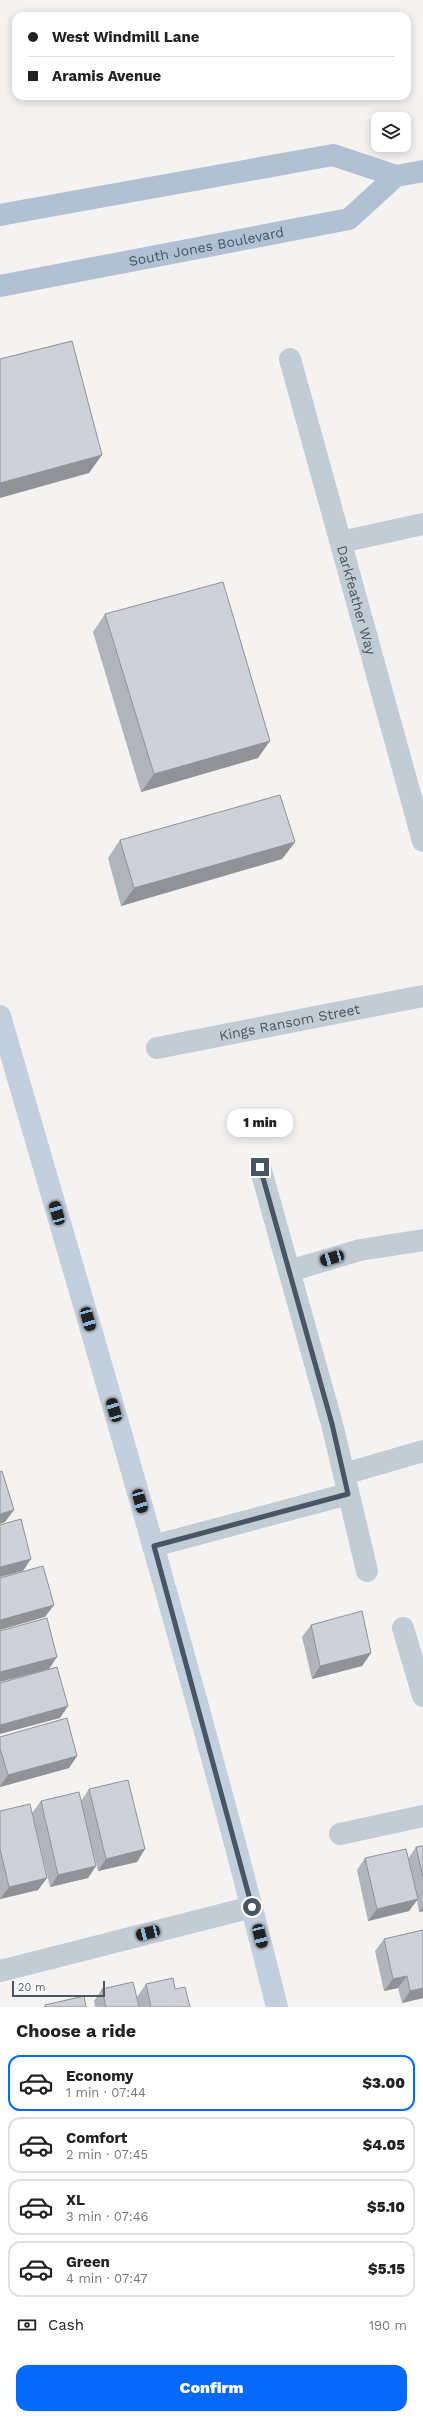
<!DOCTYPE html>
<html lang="en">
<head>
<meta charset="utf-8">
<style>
	:root { --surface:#fff; --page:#f2f2f2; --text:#222; --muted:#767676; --line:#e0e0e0; --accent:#0769fa }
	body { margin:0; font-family:"Work Sans",sans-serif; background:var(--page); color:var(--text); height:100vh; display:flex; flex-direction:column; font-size:15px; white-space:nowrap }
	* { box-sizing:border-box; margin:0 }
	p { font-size:13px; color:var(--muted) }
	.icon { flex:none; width:22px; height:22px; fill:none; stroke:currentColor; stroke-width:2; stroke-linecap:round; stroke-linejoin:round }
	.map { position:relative; height:2007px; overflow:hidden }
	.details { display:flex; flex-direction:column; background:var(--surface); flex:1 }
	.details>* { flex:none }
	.guide { position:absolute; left:12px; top:12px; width:399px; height:88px; border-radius:12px; box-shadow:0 2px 10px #0003; display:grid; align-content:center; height:88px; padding:0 16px; background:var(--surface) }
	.controls { position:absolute; left:371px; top:112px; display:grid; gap:8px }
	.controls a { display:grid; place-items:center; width:40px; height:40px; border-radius:8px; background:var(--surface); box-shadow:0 2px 10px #0003; font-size:20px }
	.scale { position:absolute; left:12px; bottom:10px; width:93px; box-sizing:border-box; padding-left:4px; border:2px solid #485563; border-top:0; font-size:11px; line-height:14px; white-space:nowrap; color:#485563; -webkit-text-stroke:3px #fff; paint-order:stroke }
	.end { position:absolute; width:18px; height:18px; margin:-9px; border:5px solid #485563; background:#fff; box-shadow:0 0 0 2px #fff }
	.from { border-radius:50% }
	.bubble { position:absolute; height:28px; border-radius:12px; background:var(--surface); box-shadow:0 2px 10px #0003; font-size:13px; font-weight:800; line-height:28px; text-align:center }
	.car { position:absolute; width:12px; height:24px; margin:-12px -6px; border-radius:5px; box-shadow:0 0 3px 1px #0007; background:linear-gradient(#222 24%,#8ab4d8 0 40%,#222 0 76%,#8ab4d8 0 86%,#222 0) }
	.guide b { display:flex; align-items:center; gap:14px; height:38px; font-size:15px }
	.guide b+b { border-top:1px solid var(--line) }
	.guide i { width:10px; height:10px; background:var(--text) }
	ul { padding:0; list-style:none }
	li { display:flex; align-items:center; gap:12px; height:56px; margin:0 8px 6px; padding:0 8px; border:2px solid var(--line); border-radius:12px }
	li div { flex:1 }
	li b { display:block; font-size:15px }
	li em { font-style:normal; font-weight:800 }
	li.active { border-color:var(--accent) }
	li>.icon { width:36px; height:36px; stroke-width:1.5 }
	h2 { padding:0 16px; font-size:18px; line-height:48px }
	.pay { display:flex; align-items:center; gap:10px; height:44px; padding:0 16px; font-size:15px }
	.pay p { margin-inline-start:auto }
	.cta { display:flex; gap:8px; margin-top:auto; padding:8px 16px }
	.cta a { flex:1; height:46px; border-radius:12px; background:var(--accent); color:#fff; font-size:16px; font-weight:800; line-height:46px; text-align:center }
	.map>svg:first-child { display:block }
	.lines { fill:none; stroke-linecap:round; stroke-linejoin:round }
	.street { stroke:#c2ccd5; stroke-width:22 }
	.secondary { stroke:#c4cfdd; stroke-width:22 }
	.primary { stroke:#b0c1d3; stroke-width:22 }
	.wall { fill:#b1b4ba }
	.shaded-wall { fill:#909297 }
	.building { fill:#ced1d8; stroke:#909297 }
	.route { stroke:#485563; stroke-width:5 }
	.labels { text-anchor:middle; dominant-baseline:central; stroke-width:3.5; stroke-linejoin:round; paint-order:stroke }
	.street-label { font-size:14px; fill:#485563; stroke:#fff }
</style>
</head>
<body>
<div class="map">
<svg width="423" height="2007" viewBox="0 0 423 2007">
	<rect width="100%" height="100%" fill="#f5f2f2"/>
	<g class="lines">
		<!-- street -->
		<g class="street">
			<path id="s1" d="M290 359 423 841"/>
			<polyline points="341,542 423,524"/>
			<path id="s2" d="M157 1048 423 996"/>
			<polyline points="260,1167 332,1424 367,1571"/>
			<polyline points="289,1271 360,1250 423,1240"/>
			<polyline points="344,1474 423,1451"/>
			<polyline points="153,1546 348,1494"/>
			<polyline points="403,1628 423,1696"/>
			<polyline points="340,1834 423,1816"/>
			<polyline points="0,1971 252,1907"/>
		</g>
		<!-- secondary -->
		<path class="secondary" d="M0 1016C95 1345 194 1674 277 2007"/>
		<!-- primary -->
		<g class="primary">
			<polyline points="0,215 333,155 396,176 423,171"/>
			<path id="s3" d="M0 286 349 219 396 176"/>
		</g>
	</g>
	<!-- wall -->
	<g class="wall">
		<polygon points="105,614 258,758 141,792 93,632"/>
		<polygon points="120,840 295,842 282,859 121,906 108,858"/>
		<polygon points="311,1625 371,1653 362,1666 312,1679 302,1637"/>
		<polygon points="0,1737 77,1756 69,1768 0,1787"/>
		<polygon points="89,1789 145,1849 137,1862 98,1871 91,1842 96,1866 88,1878 50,1887 32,1813 41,1801 81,1801"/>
		<polygon points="0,1811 47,1878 38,1890 0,1899"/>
		<polygon points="423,1846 423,1911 419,1912 417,1900 409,1911 368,1921 357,1870 365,1858 408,1859 416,1847"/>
		<polygon points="423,1930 423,1998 402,2003 398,1988 384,1991 375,1951 384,1939"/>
		<polygon points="146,1984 175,1989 190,2007 139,2007 137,1997"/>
		<polygon points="102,1989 139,2007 95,2007 94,2001"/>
	</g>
	<!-- shaded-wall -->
	<g class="shaded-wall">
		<polygon points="102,455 89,473 0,498 0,483"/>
		<polygon points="270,741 258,758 141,792 154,774"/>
		<polygon points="295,842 282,859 121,906 134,888"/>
		<polygon points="14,1510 5,1522 0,1524 0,1514"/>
		<polygon points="31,1559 23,1571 0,1577 0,1567"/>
		<polygon points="54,1605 45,1617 0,1630 0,1620"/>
		<polygon points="371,1653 362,1666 312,1679 320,1666"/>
		<polygon points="57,1657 49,1669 0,1682 0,1672"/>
		<polygon points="68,1706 60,1718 0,1734 0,1725"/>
		<polygon points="77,1756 69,1768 0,1787 0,1786 8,1775"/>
		<polygon points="145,1849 137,1862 98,1871 106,1859"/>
		<polygon points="96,1866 88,1878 50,1887 58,1875"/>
		<polygon points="47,1878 38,1890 0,1899 9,1887"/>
		<polygon points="418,1899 409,1911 368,1921 377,1909"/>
		<polygon points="423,1907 423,1911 419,1912"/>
		<polygon points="407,1976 398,1988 384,1991 393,1979"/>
		<polygon points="423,1988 423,1998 402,2003 410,1991"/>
	</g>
	<!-- building -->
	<g class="building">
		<polygon points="72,341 102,455 0,483 0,359"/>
		<polygon points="223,582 270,741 154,774 105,614"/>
		<polygon points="280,795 295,842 134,888 120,840"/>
		<polygon points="2,1471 14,1510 0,1514 0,1472"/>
		<polygon points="21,1519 31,1559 0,1567 0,1525"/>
		<polygon points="43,1566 54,1605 0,1620 0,1578"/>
		<polygon points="362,1611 371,1653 320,1666 311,1625"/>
		<polygon points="47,1618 57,1657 0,1672 0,1631"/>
		<polygon points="57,1667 68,1706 0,1725 0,1683"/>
		<polygon points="67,1718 77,1756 8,1775 0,1748 0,1737"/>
		<polygon points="128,1780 145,1849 106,1859 89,1789"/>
		<polygon points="79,1792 96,1866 58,1875 41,1801"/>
		<polygon points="30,1804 47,1878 9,1887 0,1849 0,1811"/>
		<polygon points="423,1846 423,1877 416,1847"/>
		<polygon points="406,1849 418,1899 377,1909 365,1858"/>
		<polygon points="423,1930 423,1988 410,1991 407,1976 393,1979 384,1939"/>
		<polygon points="173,1978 175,1989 185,1987 190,2007 151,2007 146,1984"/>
		<polygon points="133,1982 139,2007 106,2007 102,1989"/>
		<polygon points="84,1996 86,2007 45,2007 45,2005"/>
	</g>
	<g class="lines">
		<!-- route -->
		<polyline class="route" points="252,1907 154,1546 348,1494 332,1424 260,1167"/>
	</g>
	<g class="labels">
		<!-- street labels -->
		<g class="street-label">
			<text stroke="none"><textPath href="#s3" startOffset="210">South Jones Boulevard</textPath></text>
			<text stroke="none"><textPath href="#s1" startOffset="250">Darkfeather Way</textPath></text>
			<text stroke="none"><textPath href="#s2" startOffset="135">Kings Ransom Street</textPath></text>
		</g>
	</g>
</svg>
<div class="controls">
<a><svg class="icon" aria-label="layers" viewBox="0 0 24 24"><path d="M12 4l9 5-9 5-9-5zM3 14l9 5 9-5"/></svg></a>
</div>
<div class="scale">20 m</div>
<i class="end from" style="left:252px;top:1907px"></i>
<i class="end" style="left:260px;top:1167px"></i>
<div class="bubble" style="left:227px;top:1109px;width:66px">1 min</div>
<i class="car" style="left:57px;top:1213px;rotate:344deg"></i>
<i class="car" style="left:332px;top:1258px;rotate:254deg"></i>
<i class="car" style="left:88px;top:1319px;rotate:164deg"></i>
<i class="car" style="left:114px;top:1410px;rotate:344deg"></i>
<i class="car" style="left:140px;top:1501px;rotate:164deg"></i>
<i class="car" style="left:148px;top:1933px;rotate:256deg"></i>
<i class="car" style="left:260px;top:1936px;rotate:166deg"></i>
<div class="guide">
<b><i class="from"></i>West Windmill Lane</b>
<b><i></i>Aramis Avenue</b>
</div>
</div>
<section class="details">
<h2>Choose a ride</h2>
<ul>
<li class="active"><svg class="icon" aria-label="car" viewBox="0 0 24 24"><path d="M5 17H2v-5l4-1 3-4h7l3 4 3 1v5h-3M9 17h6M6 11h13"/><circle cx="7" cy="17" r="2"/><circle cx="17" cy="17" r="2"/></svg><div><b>Economy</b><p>1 min · 07:44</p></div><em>$3.00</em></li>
<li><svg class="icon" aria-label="car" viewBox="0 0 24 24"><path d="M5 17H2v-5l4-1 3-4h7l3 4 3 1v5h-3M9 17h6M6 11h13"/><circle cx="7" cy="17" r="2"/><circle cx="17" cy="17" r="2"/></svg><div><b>Comfort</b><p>2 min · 07:45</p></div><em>$4.05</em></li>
<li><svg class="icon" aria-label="car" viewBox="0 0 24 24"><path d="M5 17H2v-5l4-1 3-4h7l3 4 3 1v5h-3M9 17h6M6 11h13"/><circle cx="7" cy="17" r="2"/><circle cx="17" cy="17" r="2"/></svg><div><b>XL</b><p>3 min · 07:46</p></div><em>$5.10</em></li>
<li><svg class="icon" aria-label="car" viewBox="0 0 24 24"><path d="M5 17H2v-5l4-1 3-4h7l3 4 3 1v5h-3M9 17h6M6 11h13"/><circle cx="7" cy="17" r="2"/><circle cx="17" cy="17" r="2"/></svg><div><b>Green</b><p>4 min · 07:47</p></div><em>$5.15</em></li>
</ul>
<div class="pay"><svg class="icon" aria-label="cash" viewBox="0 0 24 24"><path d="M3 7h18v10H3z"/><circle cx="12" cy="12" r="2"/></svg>Cash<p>190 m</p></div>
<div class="cta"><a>Confirm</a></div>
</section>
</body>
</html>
